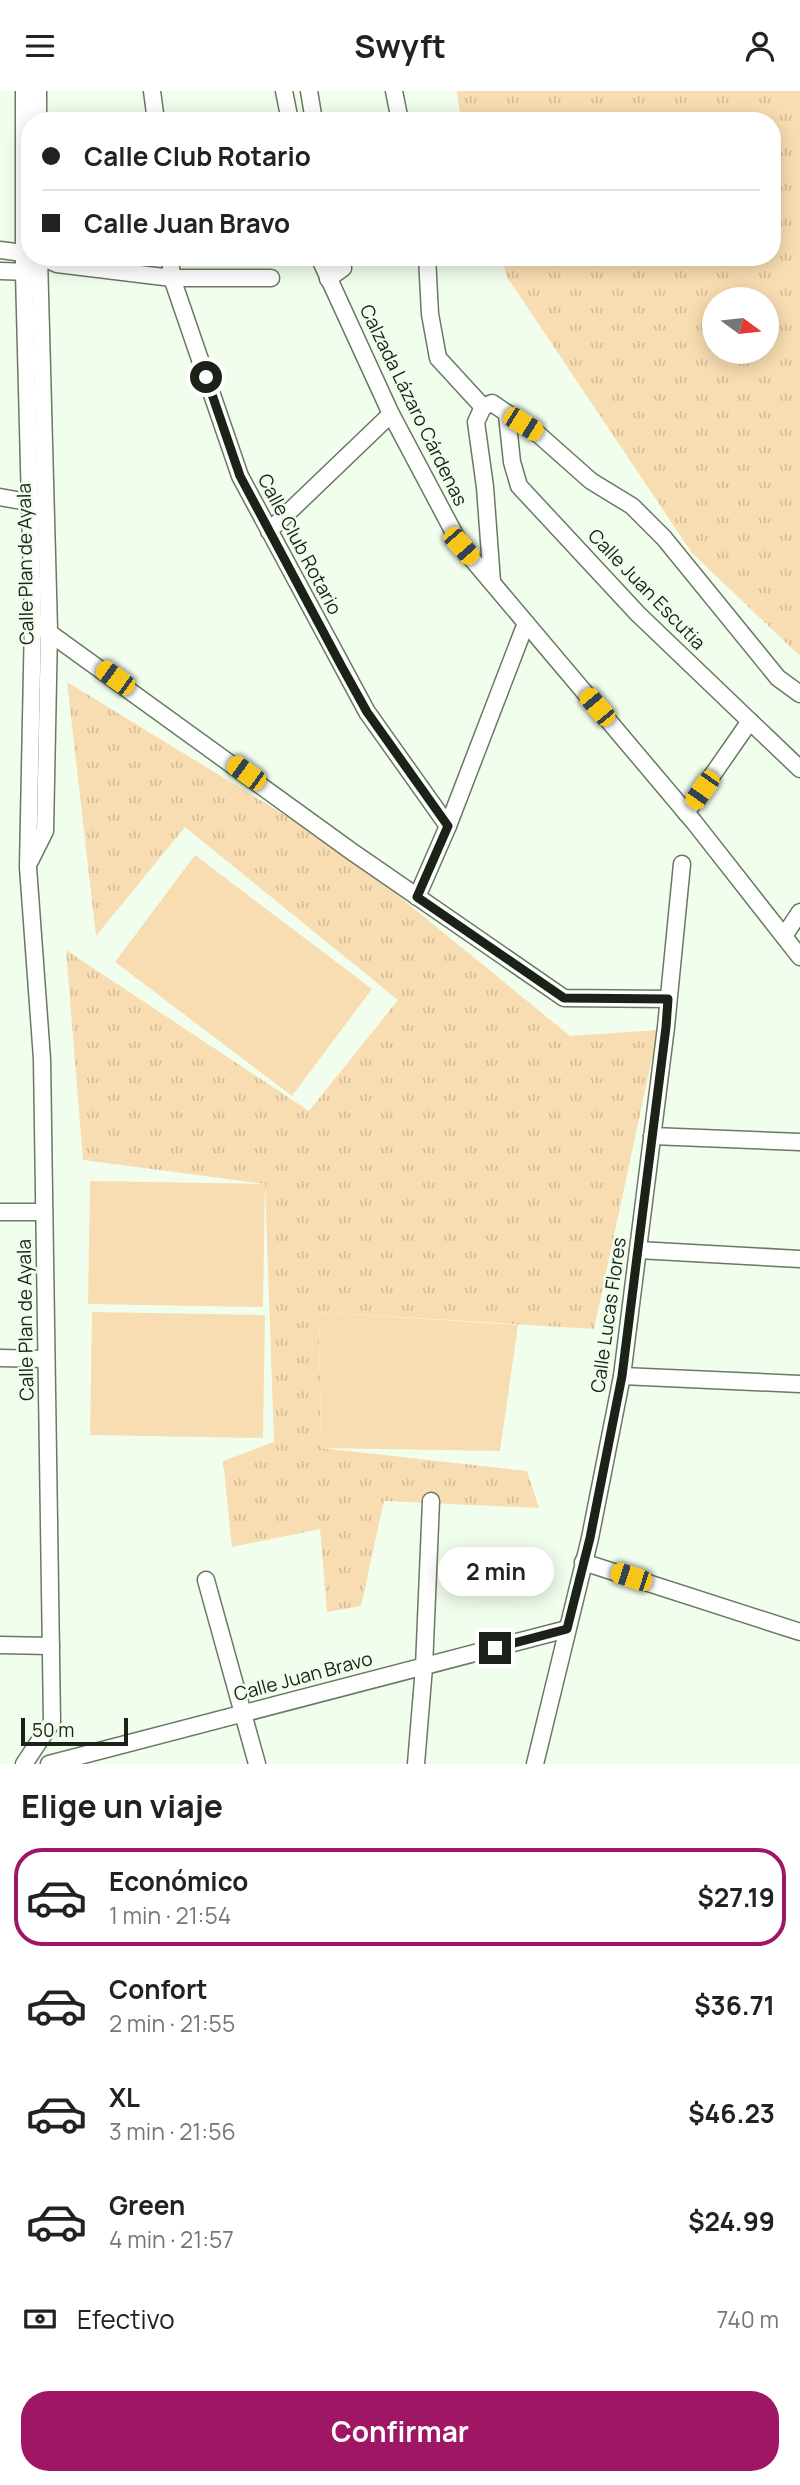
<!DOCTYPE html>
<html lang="es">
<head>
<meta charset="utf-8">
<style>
	:root { --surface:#fff; --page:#f2f2f2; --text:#222; --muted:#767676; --line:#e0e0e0; --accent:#9f1664 }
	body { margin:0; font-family:Manrope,sans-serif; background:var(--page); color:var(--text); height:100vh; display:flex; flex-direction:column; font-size:26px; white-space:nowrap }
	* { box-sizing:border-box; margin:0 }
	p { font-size:23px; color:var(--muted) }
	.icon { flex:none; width:38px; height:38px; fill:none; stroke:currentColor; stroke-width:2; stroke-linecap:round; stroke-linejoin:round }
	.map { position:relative; height:1673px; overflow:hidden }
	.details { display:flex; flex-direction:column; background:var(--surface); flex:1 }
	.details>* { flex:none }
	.banner { position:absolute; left:21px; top:21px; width:760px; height:154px; border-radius:28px; box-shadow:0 4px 18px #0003; display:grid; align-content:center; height:154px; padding:0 21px; background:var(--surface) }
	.needle { width:46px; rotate:105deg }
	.tools { position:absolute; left:702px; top:196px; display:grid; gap:14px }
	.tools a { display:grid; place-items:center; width:77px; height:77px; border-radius:50%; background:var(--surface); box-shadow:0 4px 18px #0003; font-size:35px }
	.scale { position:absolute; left:21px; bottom:18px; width:107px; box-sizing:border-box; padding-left:7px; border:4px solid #1b2218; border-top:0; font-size:19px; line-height:24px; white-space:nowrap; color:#1b2218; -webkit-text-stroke:5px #f2feed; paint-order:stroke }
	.end { position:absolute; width:32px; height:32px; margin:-16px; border:9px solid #1b2218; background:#fff; box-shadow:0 0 0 4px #fff }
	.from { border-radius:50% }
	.bubble { position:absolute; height:49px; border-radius:24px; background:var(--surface); box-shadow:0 4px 18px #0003; font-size:23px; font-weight:700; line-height:49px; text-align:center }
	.car { position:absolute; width:21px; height:42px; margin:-21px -10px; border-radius:9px; box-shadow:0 0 5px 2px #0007; background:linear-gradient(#f5c518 24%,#345 0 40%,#f5c518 0 76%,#345 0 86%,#f5c518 0) }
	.banner b { display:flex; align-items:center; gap:24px; height:66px; font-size:26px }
	.banner b+b { border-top:2px solid var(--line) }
	.banner i { width:18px; height:18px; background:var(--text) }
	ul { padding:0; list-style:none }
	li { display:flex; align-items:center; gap:21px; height:98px; margin:0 14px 10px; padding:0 7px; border:4px solid transparent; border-radius:28px }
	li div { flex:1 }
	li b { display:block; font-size:26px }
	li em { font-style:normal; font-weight:700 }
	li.current { border-color:var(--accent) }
	li>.icon { width:63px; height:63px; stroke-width:1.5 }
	h2 { padding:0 21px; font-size:32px; line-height:84px }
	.pay { display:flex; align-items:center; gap:18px; height:77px; padding:0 21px; font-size:26px }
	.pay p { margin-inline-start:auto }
	.button { display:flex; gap:14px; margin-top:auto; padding:14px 21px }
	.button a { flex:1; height:80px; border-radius:28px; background:var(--accent); color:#fff; font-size:28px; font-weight:700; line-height:80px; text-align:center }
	header { display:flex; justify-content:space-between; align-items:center; height:91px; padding:0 21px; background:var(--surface); font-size:32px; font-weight:700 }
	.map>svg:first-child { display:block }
	.grass { fill:url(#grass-tufts); fill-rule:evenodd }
	.pitch { fill:#f9ddb2 }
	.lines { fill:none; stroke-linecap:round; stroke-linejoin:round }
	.minor-casing { stroke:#687a61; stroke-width:19 }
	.minor { stroke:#fff; stroke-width:16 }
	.route { stroke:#1b2218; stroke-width:9 }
	.labels { text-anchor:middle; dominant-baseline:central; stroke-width:5; stroke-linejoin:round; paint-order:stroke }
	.street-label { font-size:19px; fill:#1b2218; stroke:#f2feed }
</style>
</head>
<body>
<header><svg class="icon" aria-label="menu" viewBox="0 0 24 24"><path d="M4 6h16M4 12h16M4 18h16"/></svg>Swyft<svg class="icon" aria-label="person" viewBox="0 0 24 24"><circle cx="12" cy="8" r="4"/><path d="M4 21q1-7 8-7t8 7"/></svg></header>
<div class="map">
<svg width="800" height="1673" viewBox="0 0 800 1673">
	<defs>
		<pattern id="grass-tufts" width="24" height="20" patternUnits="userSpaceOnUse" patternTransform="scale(1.75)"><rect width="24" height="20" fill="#f9ddb2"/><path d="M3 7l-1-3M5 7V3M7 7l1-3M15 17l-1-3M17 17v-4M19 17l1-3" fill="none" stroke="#d5bd98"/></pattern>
	</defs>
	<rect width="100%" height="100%" fill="#f2feed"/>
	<!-- grass -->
	<g class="grass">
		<path d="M457 0H800V565L692 462 507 186 501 166H772V30H461ZM714 208H766V261H714Z"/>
		<polygon points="67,591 345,761 570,945 658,939 594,1238 319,1221 321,1357 527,1380 539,1417 384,1410 361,1515 327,1521 320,1438 232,1456 223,1370 274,1351 265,1093 83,1069 66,859 309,1020 398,909 185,736 96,845"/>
	</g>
	<!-- pitch -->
	<g class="pitch">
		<polygon points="195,764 372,898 292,1005 115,871"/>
		<polygon points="90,1090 265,1093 263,1216 88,1213"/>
		<polygon points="92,1221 265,1224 263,1347 90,1344"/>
		<polygon points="319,1221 518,1234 500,1360 321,1357"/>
	</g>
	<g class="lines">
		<defs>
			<g id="minor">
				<polyline points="38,0 38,30"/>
				<polyline points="152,0 156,30"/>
				<polyline points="284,0 290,30"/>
				<polyline points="309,0 314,30"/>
				<polyline points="394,0 400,30"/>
				<polyline points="0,159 30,163"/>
				<polyline points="41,166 57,173 172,187 271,187"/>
				<polyline points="170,166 172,187 240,385 367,621 448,735"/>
				<polyline points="319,166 391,323 461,455 694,731 800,866"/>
				<polyline points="427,166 430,223 438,267 483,316 492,312 538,343 591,390 632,415 664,447 778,587 800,603"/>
				<polyline points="0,180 32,181"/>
				<polyline points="328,188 343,177 341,166"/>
				<polyline points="483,316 476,331 485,396 492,491"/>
				<polyline points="507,324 512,371 519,395 638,523 800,678"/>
				<polyline points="0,406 39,413"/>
				<polyline points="269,440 391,323"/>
				<polyline points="33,530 351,760 564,907 668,908"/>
				<polyline points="686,722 750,630"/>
				<polyline points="30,770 45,740 49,539 39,166"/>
				<polyline points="417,806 448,735 526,532"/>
				<polyline points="784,845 800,821"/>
				<polyline points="652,1045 800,1051"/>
				<polyline points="0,1121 44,1121"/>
				<polyline points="638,1159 800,1168"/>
				<polyline points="0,1267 46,1268"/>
				<polyline points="622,1285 800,1293"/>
				<polyline points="583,1471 800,1541"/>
				<polyline points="206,1489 257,1673"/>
				<polyline points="0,1554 51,1555"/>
				<polyline points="24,1673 52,1631 42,968 28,776 33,530 24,182 24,0"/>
				<polyline points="49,1673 567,1538"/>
				<polyline points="416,1673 424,1576 431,1410"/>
				<polyline points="535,1673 590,1447 622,1285 666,936 682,773"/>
			</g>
		</defs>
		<!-- minor casing -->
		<use href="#minor" class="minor-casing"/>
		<!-- minor -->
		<use href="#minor" class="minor"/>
	</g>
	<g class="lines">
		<!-- route -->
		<polyline class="route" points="206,286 240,385 342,576 367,621 448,735 417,806 564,907 668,908 666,936 622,1285 590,1447 567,1538 495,1557"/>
	</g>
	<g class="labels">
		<!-- street labels -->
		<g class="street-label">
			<text transform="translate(414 314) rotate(64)">Calzada Lázaro Cárdenas</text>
			<text transform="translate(300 453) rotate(62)">Calle Club Rotario</text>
			<text transform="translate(25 473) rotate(-91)">Calle Plan de Ayala</text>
			<text transform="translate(647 498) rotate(46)">Calle Juan Escutia</text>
			<text transform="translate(608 1224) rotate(-82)">Calle Lucas Flores</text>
			<text transform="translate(25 1229) rotate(-91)">Calle Plan de Ayala</text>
			<text transform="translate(303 1585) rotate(-15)">Calle Juan Bravo</text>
		</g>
	</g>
</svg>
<div class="tools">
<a><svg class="needle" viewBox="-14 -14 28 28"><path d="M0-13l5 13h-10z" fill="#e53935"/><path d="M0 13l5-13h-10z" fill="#767676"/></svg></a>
</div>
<div class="scale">50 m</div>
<i class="end from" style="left:206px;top:286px"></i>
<i class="end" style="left:495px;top:1557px"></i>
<div class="bubble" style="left:438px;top:1456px;width:116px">2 min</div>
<i class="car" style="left:523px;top:333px;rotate:122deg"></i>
<i class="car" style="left:461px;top:455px;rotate:139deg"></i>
<i class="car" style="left:115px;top:587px;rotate:306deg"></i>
<i class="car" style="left:597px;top:616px;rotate:320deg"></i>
<i class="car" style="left:246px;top:682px;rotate:306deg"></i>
<i class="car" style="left:702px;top:699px;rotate:215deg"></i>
<i class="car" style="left:631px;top:1486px;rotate:288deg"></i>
<div class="banner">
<b><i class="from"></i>Calle Club Rotario</b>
<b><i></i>Calle Juan Bravo</b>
</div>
</div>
<section class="details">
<h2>Elige un viaje</h2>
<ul>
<li class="current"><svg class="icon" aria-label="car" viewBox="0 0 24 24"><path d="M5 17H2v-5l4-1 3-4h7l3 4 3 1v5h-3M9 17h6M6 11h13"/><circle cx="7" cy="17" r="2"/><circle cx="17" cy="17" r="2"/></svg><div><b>Económico</b><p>1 min · 21:54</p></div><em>$27.19</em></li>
<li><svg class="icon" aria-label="car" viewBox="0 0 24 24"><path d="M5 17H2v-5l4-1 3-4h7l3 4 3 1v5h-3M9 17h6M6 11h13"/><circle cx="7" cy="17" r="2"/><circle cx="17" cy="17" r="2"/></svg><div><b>Confort</b><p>2 min · 21:55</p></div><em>$36.71</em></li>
<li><svg class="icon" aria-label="car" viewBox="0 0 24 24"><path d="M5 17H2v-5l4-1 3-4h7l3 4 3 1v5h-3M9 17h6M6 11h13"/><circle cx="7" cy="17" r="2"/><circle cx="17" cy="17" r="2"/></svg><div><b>XL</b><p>3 min · 21:56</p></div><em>$46.23</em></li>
<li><svg class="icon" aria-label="car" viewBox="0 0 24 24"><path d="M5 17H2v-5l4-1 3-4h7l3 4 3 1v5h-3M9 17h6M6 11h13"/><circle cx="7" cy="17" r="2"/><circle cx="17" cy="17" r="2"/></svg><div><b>Green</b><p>4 min · 21:57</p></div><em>$24.99</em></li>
</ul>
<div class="pay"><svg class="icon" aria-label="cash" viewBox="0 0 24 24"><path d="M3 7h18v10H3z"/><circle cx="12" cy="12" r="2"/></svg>Efectivo<p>740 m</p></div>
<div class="button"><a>Confirmar</a></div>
</section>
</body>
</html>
